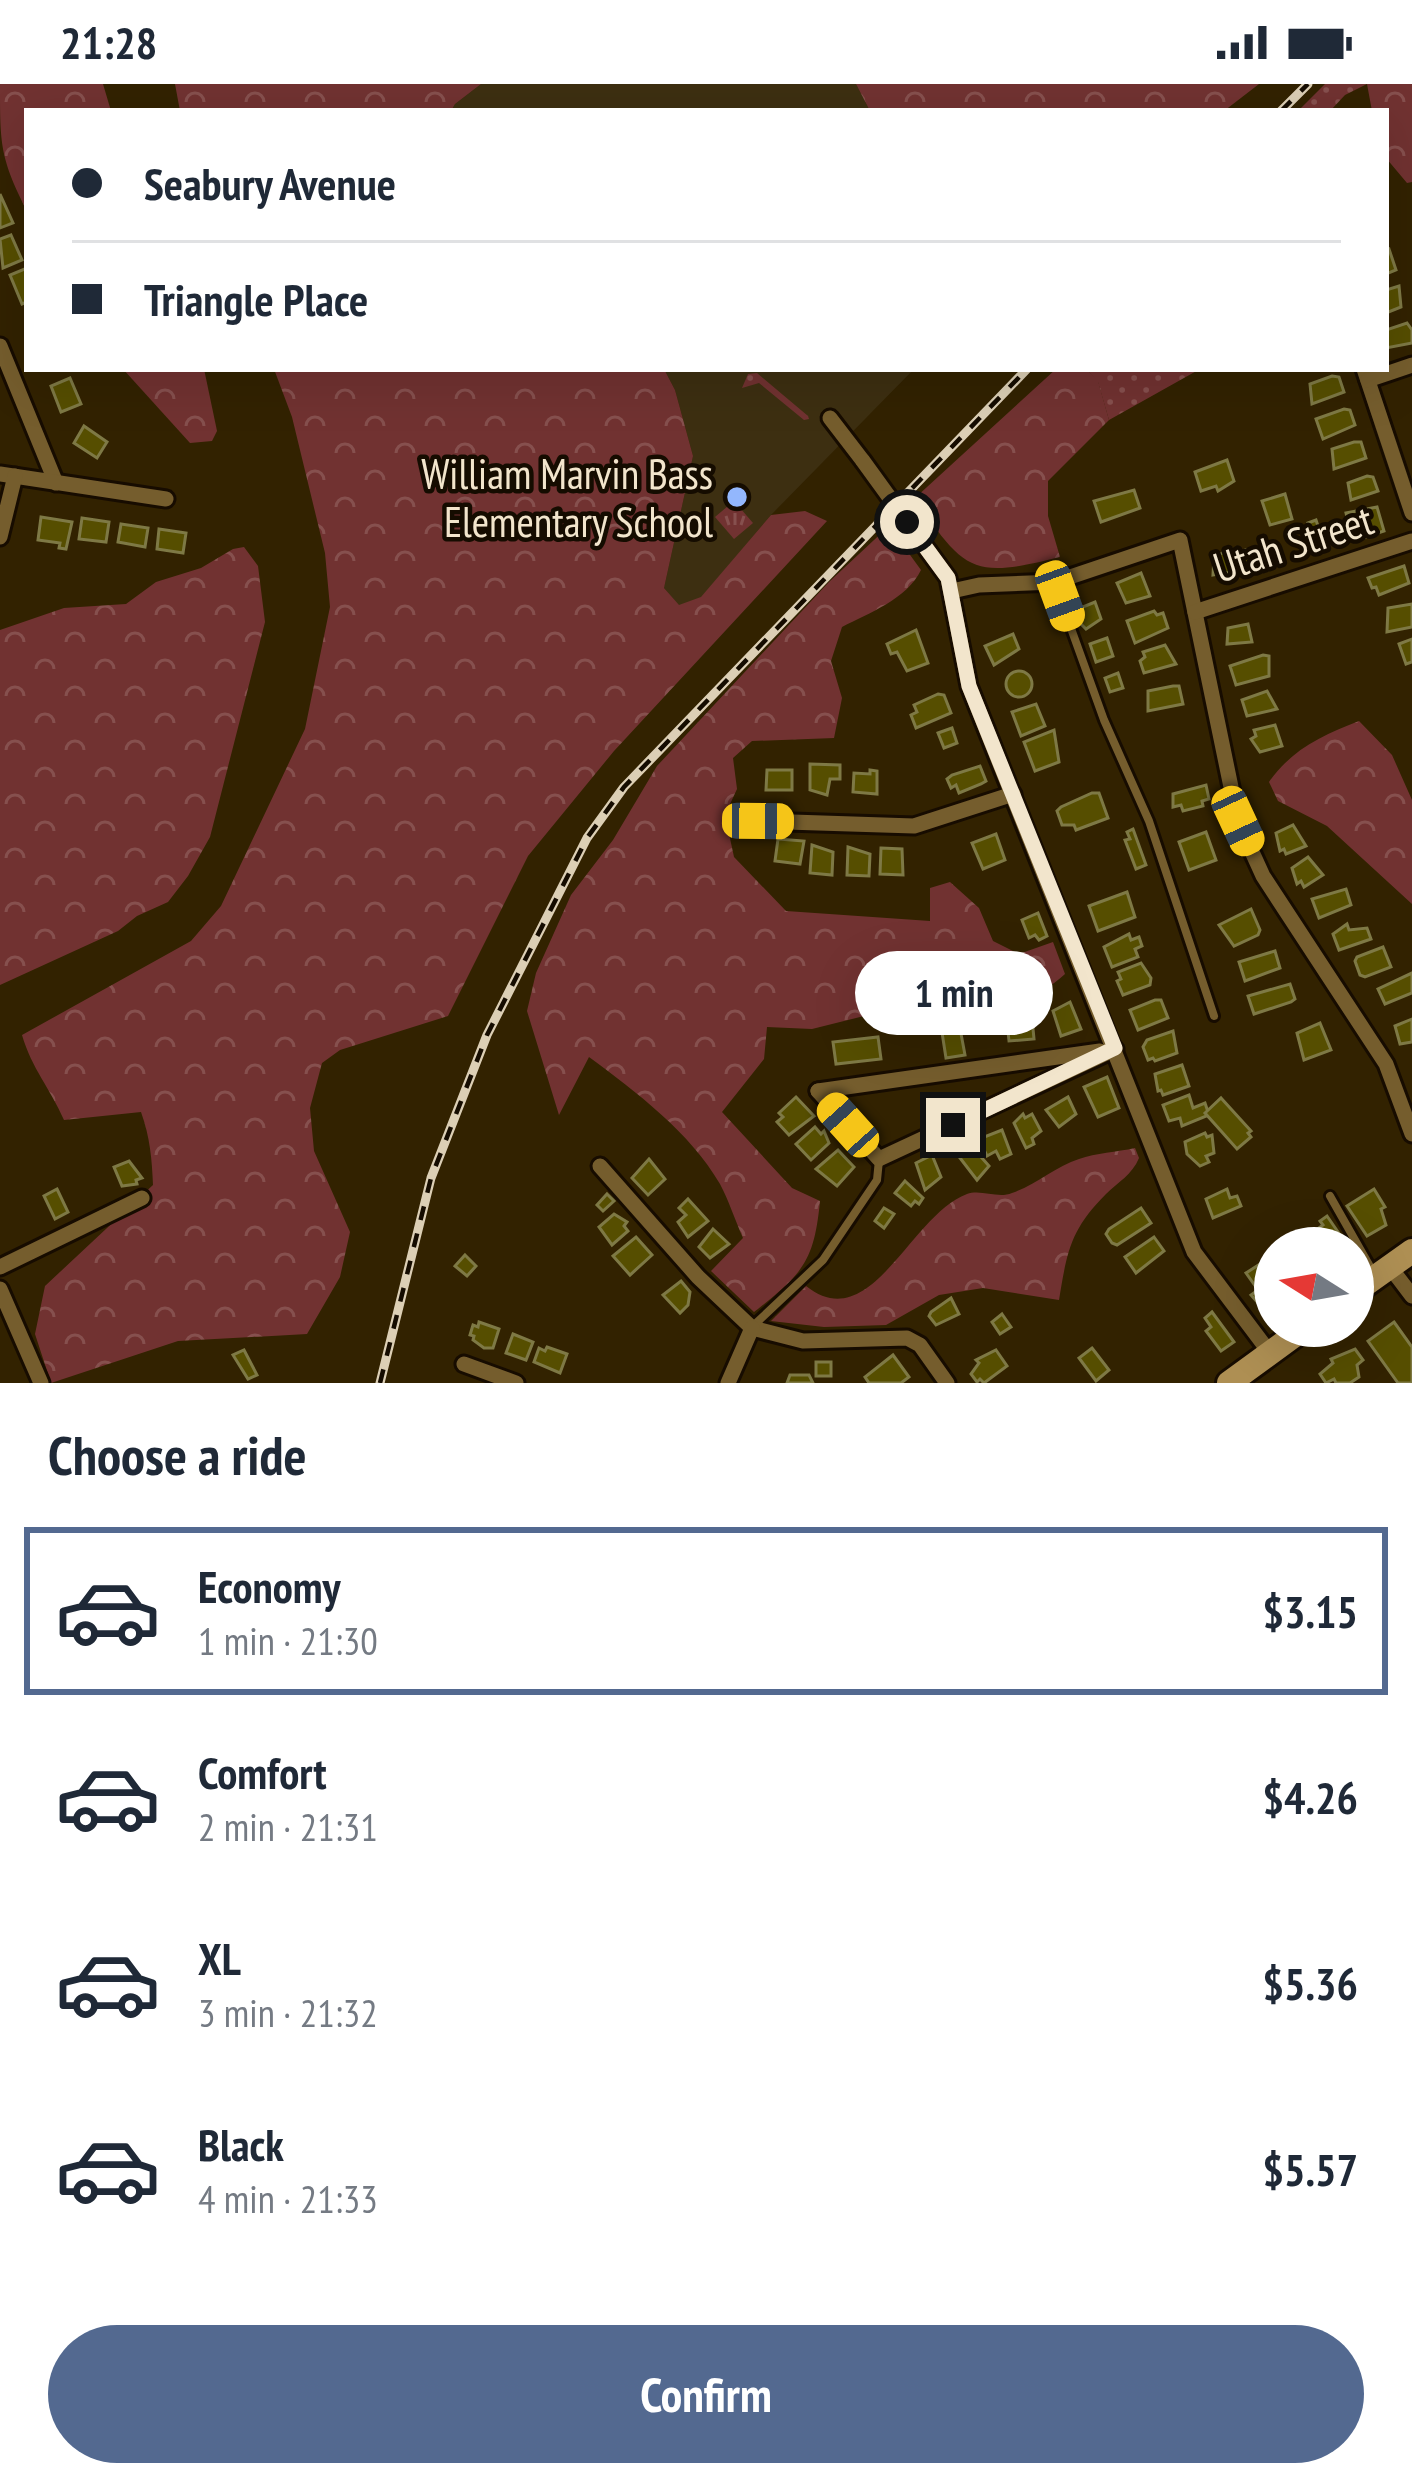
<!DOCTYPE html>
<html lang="en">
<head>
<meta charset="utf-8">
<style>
	:root { --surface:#fff; --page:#f2f2f3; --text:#1f2937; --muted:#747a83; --line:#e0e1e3; --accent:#536990 }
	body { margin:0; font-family:"PT Sans Narrow",sans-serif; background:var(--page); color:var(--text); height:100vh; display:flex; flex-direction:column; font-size:45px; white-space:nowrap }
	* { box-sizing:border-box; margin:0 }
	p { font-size:39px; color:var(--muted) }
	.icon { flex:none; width:66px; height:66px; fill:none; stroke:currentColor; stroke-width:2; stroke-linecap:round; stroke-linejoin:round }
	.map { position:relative; height:1299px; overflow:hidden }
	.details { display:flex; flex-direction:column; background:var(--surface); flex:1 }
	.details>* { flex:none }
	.hud { position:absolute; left:24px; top:24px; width:1365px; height:264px; border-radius:0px; box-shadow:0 12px 48px #0002; display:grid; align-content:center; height:264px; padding:0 48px; background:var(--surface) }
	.needle { width:78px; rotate:281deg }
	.tools { position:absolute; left:1254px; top:1143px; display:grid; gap:24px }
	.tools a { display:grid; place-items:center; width:120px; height:120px; border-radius:50%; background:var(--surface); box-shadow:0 12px 48px #0002; font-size:60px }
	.end { position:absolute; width:54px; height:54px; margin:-27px; border:15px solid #f2e5cc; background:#111; box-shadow:0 0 0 6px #111 }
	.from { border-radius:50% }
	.bubble { position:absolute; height:84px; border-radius:42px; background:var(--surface); box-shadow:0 12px 48px #0002; font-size:39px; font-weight:800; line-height:84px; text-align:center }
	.car { position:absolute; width:36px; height:72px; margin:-36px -18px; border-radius:15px; box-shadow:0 0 9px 3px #0007; background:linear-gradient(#f5c518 24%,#345 0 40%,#f5c518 0 76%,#345 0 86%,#f5c518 0) }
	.hud b { display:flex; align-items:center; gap:42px; height:114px; font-size:45px }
	.hud b+b { border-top:3px solid var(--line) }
	.hud i { width:30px; height:30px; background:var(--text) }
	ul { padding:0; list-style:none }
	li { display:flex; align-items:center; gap:36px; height:168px; margin:0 24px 18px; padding:0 24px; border:6px solid transparent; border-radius:0px }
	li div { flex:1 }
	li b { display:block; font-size:45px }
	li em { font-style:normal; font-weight:800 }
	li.active { border-color:var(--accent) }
	li>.icon { width:108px; height:108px; stroke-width:1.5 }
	h2 { padding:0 48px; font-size:54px; line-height:144px }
	.cta { display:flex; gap:24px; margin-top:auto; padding:24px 48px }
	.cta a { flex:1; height:138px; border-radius:72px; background:var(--accent); color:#fff; font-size:48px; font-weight:800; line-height:138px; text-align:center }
	.status { display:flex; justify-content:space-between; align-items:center; height:84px; padding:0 60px; background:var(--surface); direction:ltr }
	.status svg { height:33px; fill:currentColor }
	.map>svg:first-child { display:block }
	.built { fill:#3d2f11 }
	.grass { fill:url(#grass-dots) }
	.forest { fill:url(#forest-crowns) }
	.park { fill:url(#park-tufts) }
	.building { fill:#564e00; stroke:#7e7945; stroke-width:3 }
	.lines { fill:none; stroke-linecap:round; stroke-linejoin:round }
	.service-casing { stroke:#170c00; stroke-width:14 }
	.minor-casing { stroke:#170c00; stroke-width:21 }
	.primary-casing { stroke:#170c00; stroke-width:30 }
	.service { stroke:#755d2d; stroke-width:8 }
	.minor { stroke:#755d2d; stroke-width:15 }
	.primary { stroke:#ae8f53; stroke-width:24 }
	.rail-casing { stroke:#dccfb5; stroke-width:9 }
	.rail { stroke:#150c00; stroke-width:4.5; stroke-dasharray:14; stroke-linecap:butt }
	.minor-bridge-casing { stroke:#170c00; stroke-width:21; stroke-linecap:butt }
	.minor-bridge { stroke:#755d2d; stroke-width:15 }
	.route { stroke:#f2e5cc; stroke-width:15 }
	.poi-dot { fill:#93b7fd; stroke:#150c00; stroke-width:4.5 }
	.labels { text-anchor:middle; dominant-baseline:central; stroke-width:9; stroke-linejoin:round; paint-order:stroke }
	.poi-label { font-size:42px; fill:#f2e5cc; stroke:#150c00; text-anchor:end }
	.street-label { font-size:42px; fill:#f2e5cc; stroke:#150c00 }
</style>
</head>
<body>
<div class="status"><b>21:28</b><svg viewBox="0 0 49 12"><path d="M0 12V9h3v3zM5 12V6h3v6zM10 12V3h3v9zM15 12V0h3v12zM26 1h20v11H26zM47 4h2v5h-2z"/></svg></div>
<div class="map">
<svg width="1412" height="1299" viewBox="0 0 1412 1299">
	<defs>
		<pattern id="grass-dots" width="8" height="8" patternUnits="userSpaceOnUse" patternTransform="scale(3)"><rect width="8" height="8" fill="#713231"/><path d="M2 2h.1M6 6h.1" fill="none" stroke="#86504e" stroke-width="1.8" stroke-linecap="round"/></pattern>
		<pattern id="forest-crowns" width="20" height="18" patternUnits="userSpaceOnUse" patternTransform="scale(3)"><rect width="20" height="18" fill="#713231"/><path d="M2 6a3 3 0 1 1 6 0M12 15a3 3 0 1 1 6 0" fill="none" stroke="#86504e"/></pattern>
		<pattern id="park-tufts" width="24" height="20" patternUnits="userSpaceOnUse" patternTransform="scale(3)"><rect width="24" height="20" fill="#713231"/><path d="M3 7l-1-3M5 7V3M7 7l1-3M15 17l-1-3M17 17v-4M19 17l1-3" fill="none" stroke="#86504e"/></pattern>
	</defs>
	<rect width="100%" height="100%" fill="#322200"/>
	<!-- built -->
	<g class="built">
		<polygon points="481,0 856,0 870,27 451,27 455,20"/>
		<polygon points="664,285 914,285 771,431 701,514 679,522 664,504 693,372 675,306"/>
	</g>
	<!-- grass -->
	<g class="grass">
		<polygon points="1325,0 1367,0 1345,11 1330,27 1298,27"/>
		<polygon points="1086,285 1200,285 1109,336 1098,298"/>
		<polygon points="757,289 808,332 809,335 804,336 759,299 742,304 748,290"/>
	</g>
	<!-- forest -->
	<g class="forest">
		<path d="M0 0H103L111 27H27V127C0 74 0 60 0 0Z"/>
		<polygon points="175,0 481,0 455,20 451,27 180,27"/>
		<polygon points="856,0 1259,0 1224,27 870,27"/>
		<polygon points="1367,0 1412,0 1412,98 1407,99 1386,74 1386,27 1372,27"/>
		<polygon points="123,285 204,285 217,347 212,357 190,359"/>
		<path d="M274 285H664L675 306 693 372 664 504 679 521 701 513 771 431 805 427 827 437 614 667 528 772 448 932 340 966 322 979 310 1024 314 1067 350 1148 340 1193 307 1250 178 1257 51 1299 35 1250 45 1202 153 1101C152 1075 150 1053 141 1028L64 1036C50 1004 32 985 22 951L191 857 221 822 305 645 330 523 325 469 292 333Z"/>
		<path d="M1056 285H1086L1098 297 1109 336 1048 397V432L1060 473C973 495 964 488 915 414Z"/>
		<path d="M889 442 921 486C907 515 869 529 842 543L831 577 842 614 834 654 752 657 733 674 737 705 725 731 734 773 786 827 930 837V804L950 798 979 824 993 857 1019 870 1053 858 1065 890C1043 911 1004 926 972 923 963 922 953 915 945 911L911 943 872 930 812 945 767 943 764 975 722 1028 792 1104 820 1117C814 1179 802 1190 754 1228L711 1187 743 1154C735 1136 729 1117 720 1100 690 1048 636 1008 589 973L559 1031 527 927 536 889 571 811 613 756 657 682 829 498Z"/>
		<polygon points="244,463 258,482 265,538 210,753 188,792 168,818 137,832 118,847 0,901 0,546 64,524 126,520 156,498 201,484 233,465"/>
		<path d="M1359 637 1392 671 1412 716V820L1327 742 1278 717 1269 698C1292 665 1323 651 1359 637Z"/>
		<path d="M1135 1064 1139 1074C1132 1091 1118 1098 1106 1110 1070 1146 1067 1168 1059 1216L983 1204 939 1211 886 1241 824 1243 771 1237 806 1202C871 1254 910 1131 967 1110 981 1105 998 1115 1012 1109 1036 1101 1056 1082 1079 1075 1096 1069 1117 1068 1135 1064Z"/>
	</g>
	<!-- park -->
	<polygon class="park" points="734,417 753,439 734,455 715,433"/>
	<!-- building -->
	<g class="building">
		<polygon points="0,110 13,139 0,144"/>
		<polygon points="11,151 22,176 3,184 0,155"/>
		<polygon points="1389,165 1396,186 1386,190 1386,166"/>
		<polygon points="27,184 27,218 22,220 10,191"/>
		<polygon points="1399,202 1401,223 1386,229 1386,206"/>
		<polygon points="1407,239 1412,246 1412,259 1386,264 1386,246"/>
		<polygon points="1332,292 1339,293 1344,308 1312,320 1310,300"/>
		<polygon points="70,294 81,320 61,328 51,302"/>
		<polygon points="1344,325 1350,326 1355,341 1323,355 1316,335"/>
		<polygon points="84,342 107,358 97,374 74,359"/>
		<polygon points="1354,358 1361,358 1366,374 1334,385 1332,365"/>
		<polygon points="1227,376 1234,397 1218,407 1216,402 1201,407 1195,388"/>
		<polygon points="1367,392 1373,393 1378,407 1351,416 1348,399"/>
		<polygon points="1134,406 1140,424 1101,438 1094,417"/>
		<polygon points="1285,410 1292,435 1270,441 1262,417"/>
		<polygon points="1377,423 1384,447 1353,457 1346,429"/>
		<polygon points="41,433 72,438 66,465 59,464 60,459 38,456"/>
		<polygon points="82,434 109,438 106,458 79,455"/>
		<polygon points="1316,436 1324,460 1316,463 1308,439"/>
		<polygon points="121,440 148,444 145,463 118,458"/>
		<polygon points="159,445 186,449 183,469 157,465"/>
		<polygon points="1231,465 1232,469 1246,466 1252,479 1247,480 1248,485 1213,491 1214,473"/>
		<polygon points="1404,482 1409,499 1379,511 1376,503 1372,504 1368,494"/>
		<polygon points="1141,489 1150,512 1126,519 1117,499"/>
		<polygon points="1095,518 1101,535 1086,545 1081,540 1078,525"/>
		<polygon points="1412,520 1412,543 1387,548 1388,524"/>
		<polygon points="1154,527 1157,531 1163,529 1168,544 1135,559 1127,537"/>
		<polygon points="1248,540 1252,558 1227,560 1228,544"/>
		<polygon points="916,546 928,579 907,587 897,568 891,570 887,560"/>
		<polygon points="1013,550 1019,565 994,581 985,562"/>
		<polygon points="1107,554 1113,572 1096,578 1090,560"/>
		<polygon points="1412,555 1412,578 1406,580 1399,560"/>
		<polygon points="1165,561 1176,580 1144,589 1140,577 1145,573 1143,568"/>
		<polygon points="1263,571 1269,572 1269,592 1236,601 1230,582"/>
		<circle cx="1019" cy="600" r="13"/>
		<polygon points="1118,589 1123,604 1110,608 1105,594"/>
		<polygon points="1173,602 1179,602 1183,620 1148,627 1148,607"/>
		<polygon points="1267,607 1277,625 1247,632 1242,616"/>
		<polygon points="938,610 944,611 951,629 916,644 911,631 917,628 914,621"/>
		<polygon points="1036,620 1045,642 1021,652 1012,628"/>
		<polygon points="1275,641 1282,662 1260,668 1251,655 1256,652 1254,646"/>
		<polygon points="952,644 957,659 944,664 938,649"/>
		<polygon points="1054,646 1059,678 1035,687 1024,658"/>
		<polygon points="810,680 840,681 840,695 830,695 827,711 810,706"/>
		<polygon points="980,682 986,697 981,700 959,709 956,701 951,704 947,695 952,691"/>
		<polygon points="767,686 792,686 792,706 766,706"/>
		<polygon points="870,686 877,687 877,710 853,708 854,689 870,690"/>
		<polygon points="1206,701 1209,715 1202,717 1203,722 1183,727 1181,721 1173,723 1173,710"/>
		<polygon points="1092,709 1099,709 1108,734 1076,746 1074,741 1062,741 1057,727 1061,723"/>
		<polygon points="1293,741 1306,762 1286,770 1284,765 1280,767 1276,749"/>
		<polygon points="1133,745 1146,781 1136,785 1125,756 1130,755 1127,748"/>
		<polygon points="1206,748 1216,776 1189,786 1179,758"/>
		<polygon points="996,750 1005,776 983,785 972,759"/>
		<polygon points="778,755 804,757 800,780 775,777"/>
		<polygon points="812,761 833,768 832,791 810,789"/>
		<polygon points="848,763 870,770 869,792 847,791"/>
		<polygon points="881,764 902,765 903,791 880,790"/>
		<polygon points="1308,773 1323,791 1304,803 1301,797 1297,800 1292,784"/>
		<polygon points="1346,805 1351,821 1319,834 1312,815"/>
		<polygon points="1127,808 1135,833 1098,847 1089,822"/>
		<polygon points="1251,825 1260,846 1258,851 1234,862 1219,841"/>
		<polygon points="1038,829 1047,852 1039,856 1035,851 1029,854 1022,836"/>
		<polygon points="1347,840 1349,846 1367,844 1371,855 1339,866 1333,850"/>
		<polygon points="1129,850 1131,856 1139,853 1142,862 1135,865 1138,873 1112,883 1104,863"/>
		<polygon points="1383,863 1391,883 1365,893 1360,891 1355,877 1357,873"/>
		<polygon points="1275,867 1280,884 1245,897 1239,878"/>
		<polygon points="1141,879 1151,894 1150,901 1123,911 1117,897 1121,895 1118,888"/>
		<polygon points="1412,889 1412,909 1385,920 1378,905"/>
		<polygon points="1290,900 1295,915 1291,918 1254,930 1248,912"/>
		<polygon points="1155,916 1161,916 1168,934 1138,946 1130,926"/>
		<polygon points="1070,918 1081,945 1061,952 1053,927"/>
		<polygon points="1031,924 1034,955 1009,957 1007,938 1015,938 1014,926"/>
		<polygon points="1412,935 1412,958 1400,960 1395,942"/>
		<polygon points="959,939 965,971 946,974 941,942"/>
		<polygon points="1320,939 1331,966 1304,976 1297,949"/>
		<polygon points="1173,947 1177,969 1155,977 1153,974 1148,976 1143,963 1147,956"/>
		<polygon points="878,953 881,975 836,980 833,958"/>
		<polygon points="1182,981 1189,1002 1163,1011 1161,1006 1158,1007 1155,990"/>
		<polygon points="1107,993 1119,1024 1098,1033 1084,1003"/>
		<polygon points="1189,1011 1193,1024 1205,1019 1209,1031 1182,1042 1180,1034 1169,1037 1163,1021"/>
		<polygon points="796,1013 814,1032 789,1051 777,1038 783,1033 779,1029"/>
		<polygon points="1068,1013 1076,1030 1059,1043 1046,1026"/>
		<polygon points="1221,1014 1251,1047 1248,1049 1251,1053 1237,1065 1205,1029"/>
		<polygon points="1023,1030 1025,1034 1032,1030 1041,1047 1032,1054 1034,1060 1026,1064 1014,1039"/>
		<polygon points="815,1043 821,1050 824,1047 829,1059 811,1076 796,1060"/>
		<polygon points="1002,1046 1011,1070 1000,1075 996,1067 987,1072 979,1055"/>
		<polygon points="1205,1049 1207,1053 1212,1051 1214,1069 1206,1072 1209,1078 1200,1082 1187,1070 1185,1058"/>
		<polygon points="967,1057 989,1082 977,1096 957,1070 956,1065"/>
		<polygon points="838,1066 854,1083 837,1102 816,1085"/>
		<polygon points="932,1071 941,1093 925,1106 916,1079"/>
		<polygon points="649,1075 665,1095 648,1111 632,1094"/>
		<polygon points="129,1077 142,1094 136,1096 137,1100 122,1102 114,1083"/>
		<polygon points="905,1097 923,1114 919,1120 915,1117 911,1122 895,1109"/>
		<polygon points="57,1105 68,1128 55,1135 44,1112"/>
		<polygon points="1227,1105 1230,1114 1237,1112 1241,1122 1213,1134 1206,1115"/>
		<polygon points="1374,1105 1385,1123 1381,1125 1386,1141 1367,1152 1347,1122"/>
		<polygon points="607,1110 614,1117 603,1127 597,1121"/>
		<polygon points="688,1115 708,1137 688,1153 678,1138 686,1131 679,1124"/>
		<polygon points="884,1124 894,1130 884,1144 875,1137"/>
		<polygon points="1141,1124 1151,1139 1117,1161 1112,1159 1106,1150 1109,1145"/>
		<polygon points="614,1130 627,1138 624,1142 628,1147 612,1161 599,1143"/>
		<polygon points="1327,1132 1345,1158 1336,1164 1319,1164 1309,1151 1323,1141 1320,1137"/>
		<polygon points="713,1145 729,1160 710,1174 699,1163"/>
		<polygon points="636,1153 652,1171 630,1191 613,1172"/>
		<polygon points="1154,1153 1164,1167 1136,1189 1125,1173"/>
		<polygon points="465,1171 476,1182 467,1192 455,1182"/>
		<polygon points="1263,1178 1275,1187 1275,1210 1270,1209 1258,1219 1251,1211 1258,1206 1246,1189"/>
		<polygon points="681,1197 690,1208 688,1221 680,1229 663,1211"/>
		<polygon points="951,1214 959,1230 936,1241 929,1232 931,1228"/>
		<polygon points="1212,1228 1234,1258 1221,1267 1206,1247 1211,1243 1205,1234"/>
		<polygon points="1002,1230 1011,1243 1000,1250 992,1238"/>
		<polygon points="479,1238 499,1245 493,1264 484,1264 473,1256 474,1252 470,1251 473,1241 478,1243"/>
		<polygon points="1394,1238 1412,1263 1412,1299 1398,1299 1368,1257"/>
		<polygon points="513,1250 533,1258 526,1276 506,1269"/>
		<polygon points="547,1263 567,1270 560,1289 534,1278 539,1264 545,1267"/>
		<polygon points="1092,1264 1109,1286 1096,1297 1079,1274"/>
		<polygon points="1355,1265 1363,1276 1357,1281 1359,1293 1350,1299 1336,1299 1334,1295 1326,1299 1320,1290 1333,1279 1331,1275"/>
		<polygon points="244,1266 257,1291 248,1295 233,1271"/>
		<polygon points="996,1266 1007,1282 984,1299 980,1295 977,1298 971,1290 979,1279 976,1276"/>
		<polygon points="893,1271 909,1293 901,1299 869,1299 865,1293"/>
		<rect x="816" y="1278" width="15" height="14"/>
		<polygon points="790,1291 809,1291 813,1299 787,1299"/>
	</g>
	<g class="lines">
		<defs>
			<g id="service">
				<polyline points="1055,500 1104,636 1149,737 1214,932"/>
				<polyline points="1330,1112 1372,1186"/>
				<polyline points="753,1242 823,1176 877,1096 879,1076"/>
			</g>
			<g id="minor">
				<polyline points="0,262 56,399"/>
				<polyline points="1364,285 1412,429"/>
				<polyline points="1368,296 1412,281"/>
				<polyline points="830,334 863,377"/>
				<polyline points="0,390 166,415"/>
				<polyline points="0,453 15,392"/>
				<polyline points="929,468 948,494 969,602 1194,1168 1270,1269"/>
				<polyline points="952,507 979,501 1055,498 1180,456 1238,737 1263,792 1386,980 1412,1050"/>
				<polyline points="1195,528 1412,457"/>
				<polyline points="758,737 914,742 1013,710"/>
				<polyline points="818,1007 879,1075 1115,965"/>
				<polyline points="818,1007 1100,967"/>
				<polyline points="600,1082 698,1193 752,1244 803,1257 907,1254 920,1261 947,1299"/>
				<polyline points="0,1183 142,1114"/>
				<polyline points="1390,1183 1412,1212"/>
				<polyline points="0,1205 41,1299"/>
				<polyline points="464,1280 516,1299"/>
				<polyline points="728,1299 752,1244"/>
			</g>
			<g id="primary">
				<polyline points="1353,1209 1412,1167"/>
				<polyline points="1229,1299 1307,1242"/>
			</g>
		</defs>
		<!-- service casing -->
		<use href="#service" class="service-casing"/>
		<!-- minor casing -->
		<use href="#minor" class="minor-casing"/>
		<!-- primary casing -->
		<use href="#primary" class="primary-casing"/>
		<!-- service -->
		<use href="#service" class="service"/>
		<!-- minor -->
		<use href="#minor" class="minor"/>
		<!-- primary -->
		<use href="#primary" class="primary"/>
		<defs>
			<g id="rail">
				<polyline points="1281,27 1308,0"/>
				<polyline points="380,1299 431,1094 487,951 587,754 624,703 1027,285"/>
			</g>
		</defs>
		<!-- rail casing -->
		<use href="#rail" class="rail-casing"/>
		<!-- rail -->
		<use href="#rail" class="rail"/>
		<defs>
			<polyline id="minor-bridge" points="863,377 929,468"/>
		</defs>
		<!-- minor-bridge casing -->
		<use href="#minor-bridge" class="minor-bridge-casing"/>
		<!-- minor-bridge -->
		<use href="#minor-bridge" class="minor-bridge"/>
	</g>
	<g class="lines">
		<!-- route -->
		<polyline class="route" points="907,438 948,494 969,602 1115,964 953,1041"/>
	</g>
	<!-- markers -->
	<circle class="poi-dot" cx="737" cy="413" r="12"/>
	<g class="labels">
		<!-- poi labels -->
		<g class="poi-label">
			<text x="713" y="389">William Marvin Bass<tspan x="713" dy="48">Elementary School</tspan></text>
		</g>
		<!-- street labels -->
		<g class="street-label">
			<text transform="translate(1293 459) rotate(-18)">Utah Street</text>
		</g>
	</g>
</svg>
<div class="tools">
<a><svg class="needle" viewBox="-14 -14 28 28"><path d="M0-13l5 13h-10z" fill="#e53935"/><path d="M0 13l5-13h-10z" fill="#747a83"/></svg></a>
</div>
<i class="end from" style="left:907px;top:438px"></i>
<i class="end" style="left:953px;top:1041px"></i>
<div class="bubble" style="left:855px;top:867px;width:198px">1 min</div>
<i class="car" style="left:1060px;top:512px;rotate:160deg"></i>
<i class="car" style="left:758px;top:737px;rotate:91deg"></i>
<i class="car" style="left:1238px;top:737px;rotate:155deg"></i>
<i class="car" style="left:848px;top:1041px;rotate:318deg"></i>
<div class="hud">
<b><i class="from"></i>Seabury Avenue</b>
<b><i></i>Triangle Place</b>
</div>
</div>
<section class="details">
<h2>Choose a ride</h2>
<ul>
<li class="active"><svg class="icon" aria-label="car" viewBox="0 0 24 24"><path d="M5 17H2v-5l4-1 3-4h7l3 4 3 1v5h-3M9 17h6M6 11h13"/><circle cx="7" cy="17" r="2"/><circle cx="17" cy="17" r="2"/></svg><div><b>Economy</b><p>1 min · 21:30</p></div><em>$3.15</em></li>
<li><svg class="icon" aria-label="car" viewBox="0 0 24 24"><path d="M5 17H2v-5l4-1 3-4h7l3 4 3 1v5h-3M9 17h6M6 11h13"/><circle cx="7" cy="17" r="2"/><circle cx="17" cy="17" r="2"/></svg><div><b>Comfort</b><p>2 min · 21:31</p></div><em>$4.26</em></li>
<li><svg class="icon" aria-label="car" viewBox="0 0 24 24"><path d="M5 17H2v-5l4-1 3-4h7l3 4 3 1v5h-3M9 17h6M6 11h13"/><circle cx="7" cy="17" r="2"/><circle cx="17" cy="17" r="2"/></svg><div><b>XL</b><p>3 min · 21:32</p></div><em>$5.36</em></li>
<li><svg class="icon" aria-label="car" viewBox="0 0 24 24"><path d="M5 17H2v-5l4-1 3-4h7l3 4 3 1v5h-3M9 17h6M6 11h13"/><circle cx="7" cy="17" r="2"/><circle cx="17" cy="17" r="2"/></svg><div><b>Black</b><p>4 min · 21:33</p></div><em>$5.57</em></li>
</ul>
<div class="cta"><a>Confirm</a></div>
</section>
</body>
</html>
